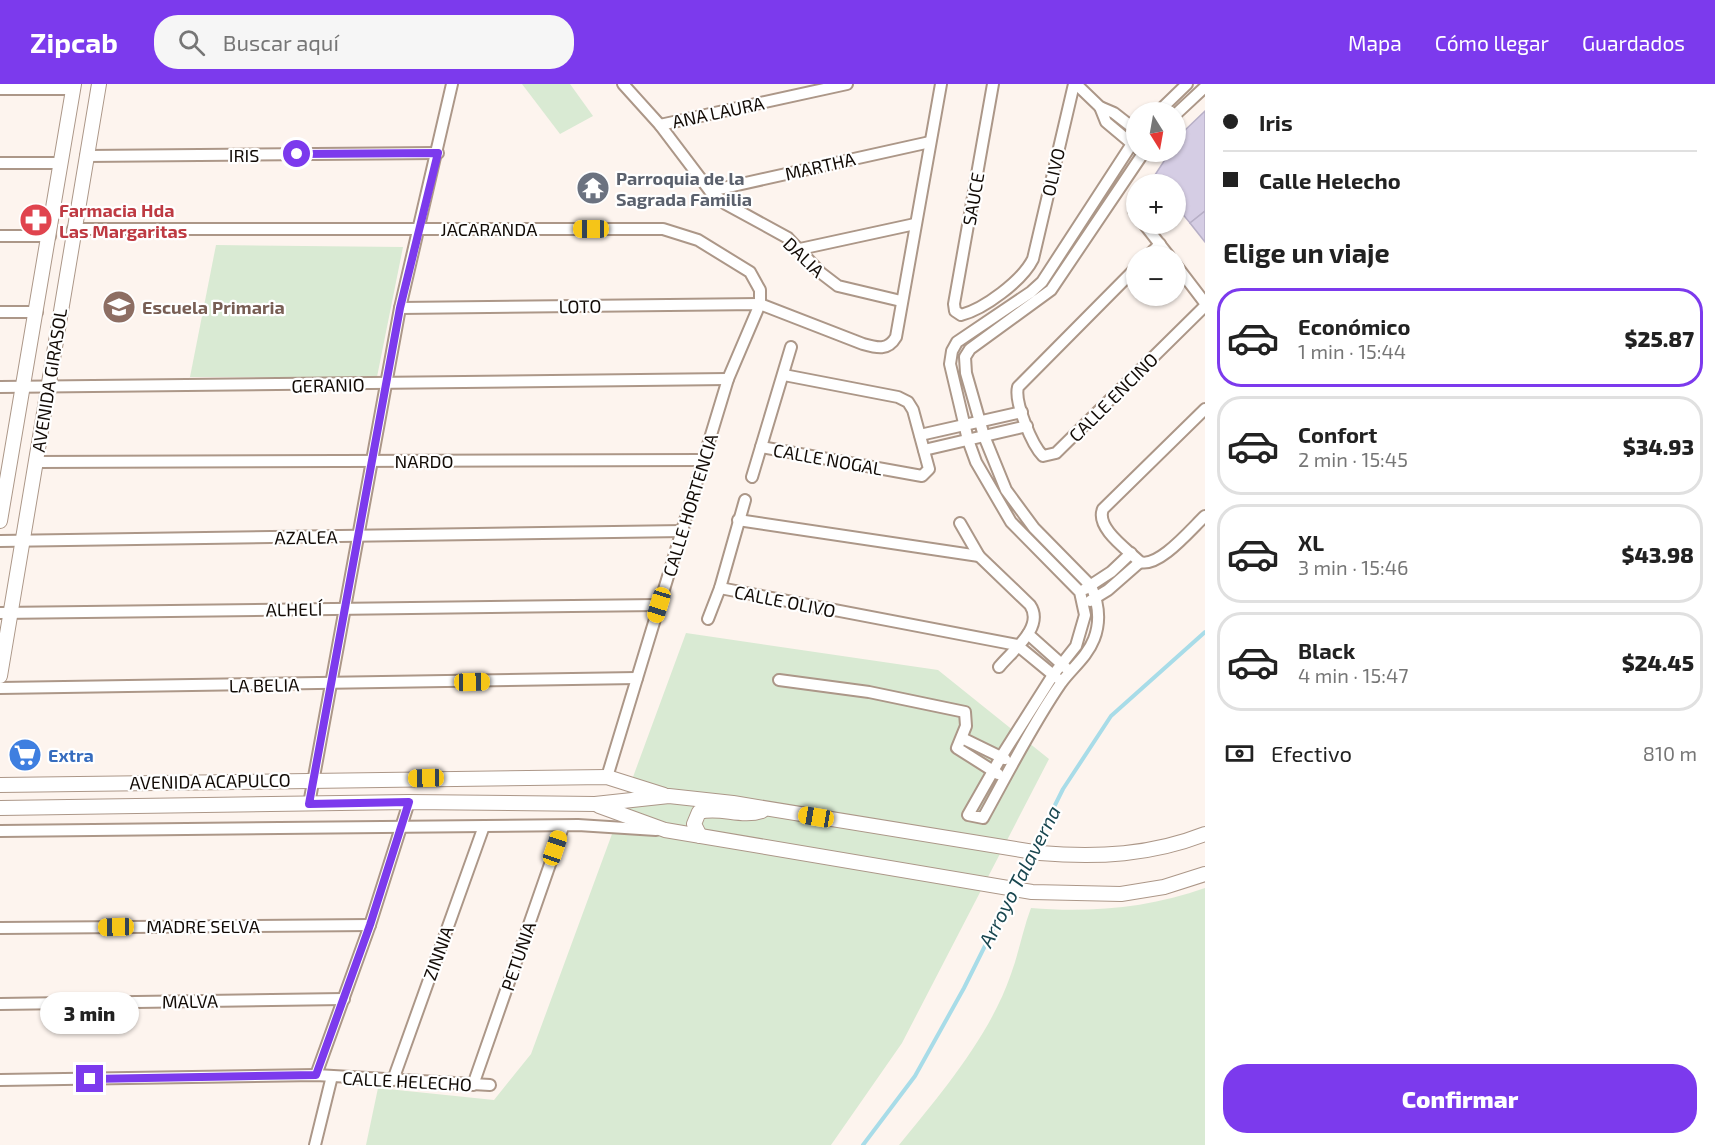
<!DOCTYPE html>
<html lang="es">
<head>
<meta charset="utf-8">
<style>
	:root { --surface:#fff; --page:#f6f6f6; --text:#222; --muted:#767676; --line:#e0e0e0; --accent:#7c3aed }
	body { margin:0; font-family:"Exo 2",sans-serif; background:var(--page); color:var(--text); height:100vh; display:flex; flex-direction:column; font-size:22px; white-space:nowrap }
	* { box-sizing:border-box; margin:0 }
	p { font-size:20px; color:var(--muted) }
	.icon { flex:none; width:33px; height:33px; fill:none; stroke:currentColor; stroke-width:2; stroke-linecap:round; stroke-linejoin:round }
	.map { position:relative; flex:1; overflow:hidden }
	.drawer { display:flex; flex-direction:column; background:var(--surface); width:510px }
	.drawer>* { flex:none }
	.banner { display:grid; align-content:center; height:132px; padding:0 18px; background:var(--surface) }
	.needle { width:39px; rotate:169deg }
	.tools { position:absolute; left:1126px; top:18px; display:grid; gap:12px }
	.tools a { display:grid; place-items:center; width:60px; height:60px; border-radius:50%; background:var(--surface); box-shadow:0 2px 4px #0004; font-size:30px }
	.end { position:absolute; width:27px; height:27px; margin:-14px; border:8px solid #7c3aed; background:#fff; box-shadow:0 0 0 3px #fff }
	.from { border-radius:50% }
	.bubble { position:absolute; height:42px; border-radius:21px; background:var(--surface); box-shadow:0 2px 4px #0004; font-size:20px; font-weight:800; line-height:42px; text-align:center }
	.car { position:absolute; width:18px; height:36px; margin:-18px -9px; border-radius:8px; box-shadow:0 0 4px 2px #0007; background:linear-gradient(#f5c518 24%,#345 0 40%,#f5c518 0 76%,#345 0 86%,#f5c518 0) }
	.banner b { display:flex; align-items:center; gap:21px; height:57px; font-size:22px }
	.banner b+b { border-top:2px solid var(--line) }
	.banner i { width:15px; height:15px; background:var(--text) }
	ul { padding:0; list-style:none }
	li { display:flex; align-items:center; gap:18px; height:99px; margin:0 12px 9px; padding:0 6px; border:3px solid var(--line); border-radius:24px }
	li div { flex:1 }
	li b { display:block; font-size:22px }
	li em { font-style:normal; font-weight:800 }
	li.active { border-color:var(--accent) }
	li>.icon { width:54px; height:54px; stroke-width:1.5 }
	h2 { padding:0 18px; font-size:27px; line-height:72px }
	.pay { display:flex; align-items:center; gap:15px; height:66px; padding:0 18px; font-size:22px }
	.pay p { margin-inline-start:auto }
	.cta { display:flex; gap:12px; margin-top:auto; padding:12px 18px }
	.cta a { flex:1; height:69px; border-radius:24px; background:var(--accent); color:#fff; font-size:24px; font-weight:800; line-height:69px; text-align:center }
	header { display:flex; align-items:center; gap:36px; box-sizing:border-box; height:84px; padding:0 30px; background:var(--accent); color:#fff }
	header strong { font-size:28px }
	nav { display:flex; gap:33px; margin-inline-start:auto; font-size:21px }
	.search { width:420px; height:54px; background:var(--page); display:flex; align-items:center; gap:15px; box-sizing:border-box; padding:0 21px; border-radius:24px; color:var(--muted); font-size:22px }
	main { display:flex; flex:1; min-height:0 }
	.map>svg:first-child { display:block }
	.green { fill:#d9ead3 }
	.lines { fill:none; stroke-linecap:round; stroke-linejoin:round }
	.stream { stroke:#a8dce8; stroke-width:4 }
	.building { fill:#d5cde4; stroke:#b7afc6; stroke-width:1.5 }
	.minor-casing { stroke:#ac9788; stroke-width:14 }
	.tertiary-casing { stroke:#ac9788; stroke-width:16 }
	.minor { stroke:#fff; stroke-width:10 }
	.tertiary { stroke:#fff; stroke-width:14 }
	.route { stroke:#7c3aed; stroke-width:8 }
	.labels { text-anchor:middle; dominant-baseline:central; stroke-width:4.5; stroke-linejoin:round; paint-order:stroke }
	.street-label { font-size:18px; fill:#120b06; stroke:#fff }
	.worship-label { font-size:18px; font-weight:bold; fill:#5b616d; stroke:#fff; text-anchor:start }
	.health-label { font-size:18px; font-weight:bold; fill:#be3a42; stroke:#fff; text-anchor:start }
	.education-label { font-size:18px; font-weight:bold; fill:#785e54; stroke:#fff; text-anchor:start }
	.shop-label { font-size:18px; font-weight:bold; fill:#366cbe; stroke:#fff; text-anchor:start }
	.water-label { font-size:20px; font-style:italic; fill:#18464f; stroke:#fff }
</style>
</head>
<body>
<header>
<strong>Zipcab</strong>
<div class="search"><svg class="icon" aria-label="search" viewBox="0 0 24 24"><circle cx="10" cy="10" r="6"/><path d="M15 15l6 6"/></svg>Buscar aquí</div>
<nav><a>Mapa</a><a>Cómo llegar</a><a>Guardados</a></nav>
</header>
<main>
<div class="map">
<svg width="1205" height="1061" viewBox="0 0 1205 1061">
	<rect width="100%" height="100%" fill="#fdf4ee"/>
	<!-- green -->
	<g class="green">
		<polygon points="522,0 570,0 593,32 560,50"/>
		<polygon points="216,161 403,163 377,293 190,293"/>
		<polygon points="686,549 938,586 1049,675 902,959 831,1061 366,1061 378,1004 494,1016 531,970"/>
		<path d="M1205 804V1061H899C940 1011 990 952 1011 890 1019 868 1023 845 1031 824 1088 829 1150 824 1205 804Z"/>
	</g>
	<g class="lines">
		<!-- stream -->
		<polyline class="stream" points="863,1061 915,992 964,904 1063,705 1111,632 1205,548"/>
	</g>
	<!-- building -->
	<g class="building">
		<polygon points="1205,27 1205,127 1190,139 1176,122 1176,100 1158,100 1153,94 1170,68 1176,68 1176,58 1181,50"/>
		<polygon points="1205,127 1205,158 1190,139"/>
	</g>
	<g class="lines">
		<defs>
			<g id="minor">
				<polyline points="623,0 660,41 710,107 726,120 788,154 821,189 838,202 901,217"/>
				<path d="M993 0 954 220 955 227 961 231C984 225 1022 197 1033 175L1074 0"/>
				<polyline points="1076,0 1100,23 1114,29 1137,47"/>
				<polyline points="0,5 73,5"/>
				<polyline points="1100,23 1106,38 1137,64"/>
				<polyline points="1158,28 1187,0"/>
				<polyline points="1176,30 1205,3"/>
				<polyline points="660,41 847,0"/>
				<path d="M1137 52 1042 198 1031 208 957 258 952 267 950 280 968 356 976 378 1011 438 1080 508 1085 531 1076 562 1053 591 1001 673 968 731 983 734C1008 689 1032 641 1061 599 1072 584 1087 573 1094 555 1101 537 1099 520 1091 502L1034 444 1006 406 984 352 966 289 965 273 970 265 1051 206 1144 68"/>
				<polyline points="86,72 438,69"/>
				<polyline points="0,79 61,79"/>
				<polyline points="710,107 930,58"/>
				<polyline points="1134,127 1137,131"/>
				<polyline points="1144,140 1169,172"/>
				<polyline points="73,145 663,145 698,156 750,188 760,206 760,220 728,295 607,693"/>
				<polyline points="0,152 50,152"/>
				<polyline points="800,165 915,140"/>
				<polyline points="1148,172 1160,160"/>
				<polyline points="1176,181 1205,219"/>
				<path d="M1137 183 1018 303C1014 318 1032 361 1043 372L1056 369 1205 222"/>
				<path d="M400 224 760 220 863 260C877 264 888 267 896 253L941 0"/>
				<polyline points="0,228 37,228"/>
				<polyline points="0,303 728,295"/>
				<path d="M1205 325 1103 425C1095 444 1128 466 1140 478 1159 484 1191 445 1205 432"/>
				<polyline points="920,351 1022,328"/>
				<polyline points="761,363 922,392 929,385 913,326 908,318 898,313 784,291"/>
				<polyline points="924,366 1027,342"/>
				<polyline points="36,378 703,376"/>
				<polyline points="752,393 791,263"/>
				<polyline points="738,436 979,472"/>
				<path d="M960 439 979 472 1030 521C1045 543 1012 567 999 583"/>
				<polyline points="0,457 684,447"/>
				<polyline points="720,504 1017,561 1057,594"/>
				<polyline points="1085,505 1111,488 1131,469"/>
				<polyline points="1090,517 1108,506 1140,478"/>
				<polyline points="0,529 659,521"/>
				<polyline points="708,535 720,504 745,416"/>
				<polyline points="1028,550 1066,584"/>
				<polyline points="779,596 869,608 965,628 966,642 957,664 998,690"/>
				<polyline points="0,604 637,594"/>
				<polyline points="962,654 1005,675"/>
				<polyline points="309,720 400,224 452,0"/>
				<polyline points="0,747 578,741 656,746"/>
				<polyline points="0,844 370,841"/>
				<polyline points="0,920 344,915"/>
				<polyline points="316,991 370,841 409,718"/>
				<polyline points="0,996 316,991 490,1001"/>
				<polyline points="393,996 484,742"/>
				<polyline points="473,1001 563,743"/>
				<polyline points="315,1061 332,992"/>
			</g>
			<g id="tertiary">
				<polyline points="0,437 74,0"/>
				<polyline points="0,592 99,0"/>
				<polyline points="0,701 607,693 664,711"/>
				<polyline points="599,722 665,746 1032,808 1121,810 1164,803 1205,790"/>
				<path d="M0 724 409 718 595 720 669 712 733 719 1040 769C1097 774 1152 771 1205 750"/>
				<path d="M700 752 694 740 699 728C720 722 741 734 762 727"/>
			</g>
		</defs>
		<!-- minor casing -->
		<use href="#minor" class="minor-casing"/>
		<!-- tertiary casing -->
		<use href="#tertiary" class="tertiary-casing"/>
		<!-- minor -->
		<use href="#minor" class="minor"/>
		<!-- tertiary -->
		<use href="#tertiary" class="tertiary"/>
	</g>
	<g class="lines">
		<!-- route -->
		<polyline class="route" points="90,995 316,991 370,841 409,718 309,720 400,224 438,69 297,70"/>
	</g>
	<!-- icons -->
	<defs>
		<symbol id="temple-disc" viewBox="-11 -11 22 22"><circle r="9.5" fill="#6b7280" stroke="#fff"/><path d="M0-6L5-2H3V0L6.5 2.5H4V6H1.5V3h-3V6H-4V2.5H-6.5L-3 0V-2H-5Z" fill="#fff"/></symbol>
		<symbol id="pharmacy-disc" viewBox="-11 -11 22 22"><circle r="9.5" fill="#e0444e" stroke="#fff"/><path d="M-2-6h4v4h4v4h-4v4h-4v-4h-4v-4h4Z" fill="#fff"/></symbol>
		<symbol id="school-disc" viewBox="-11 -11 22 22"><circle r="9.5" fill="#8d6e63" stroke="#fff"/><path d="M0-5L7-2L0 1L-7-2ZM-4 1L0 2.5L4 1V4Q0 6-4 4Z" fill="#fff"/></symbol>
		<symbol id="supermarket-disc" viewBox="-11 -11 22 22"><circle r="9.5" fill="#3f7fe0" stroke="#fff"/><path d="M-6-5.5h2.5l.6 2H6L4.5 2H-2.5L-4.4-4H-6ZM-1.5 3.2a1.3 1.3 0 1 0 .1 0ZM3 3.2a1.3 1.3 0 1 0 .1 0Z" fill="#fff"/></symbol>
	</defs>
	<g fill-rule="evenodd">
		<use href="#temple-disc" x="574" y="85" width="38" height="38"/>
		<use href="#pharmacy-disc" x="17" y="117" width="38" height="38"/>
		<use href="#school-disc" x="100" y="204" width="38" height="38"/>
		<use href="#supermarket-disc" x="6" y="652" width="38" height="38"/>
	</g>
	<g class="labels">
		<!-- street labels -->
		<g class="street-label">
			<text transform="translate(718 28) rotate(-12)">ANA LAURA</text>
			<text x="244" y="71">IRIS</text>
			<text transform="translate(820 82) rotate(-13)">MARTHA</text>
			<text transform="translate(1053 88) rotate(-77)">OLIVO</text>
			<text transform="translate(973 115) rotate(-80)">SAUCE</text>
			<text x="489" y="145">JACARANDA</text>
			<text transform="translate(804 173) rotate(44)">DALIA</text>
			<text transform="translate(580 222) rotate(-1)">LOTO</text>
			<text transform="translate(49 296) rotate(-81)">AVENIDA GIRASOL</text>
			<text transform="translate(328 301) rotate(-1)">GERANIO</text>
			<text transform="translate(1113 313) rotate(-45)">CALLE ENCINO</text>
			<text transform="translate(828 375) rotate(10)">CALLE NOGAL</text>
			<text x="424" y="377">NARDO</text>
			<text transform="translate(690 421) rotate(-73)">CALLE HORTENCIA</text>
			<text transform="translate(306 453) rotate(-1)">AZALEA</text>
			<text transform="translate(785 517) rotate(11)">CALLE OLIVO</text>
			<text transform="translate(294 525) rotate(-1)">ALHELÍ</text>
			<text transform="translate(264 601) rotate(-1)">LA BELIA</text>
			<text transform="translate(210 697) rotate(-1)">AVENIDA ACAPULCO</text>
			<text x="203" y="842">MADRE SELVA</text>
			<text transform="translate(438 869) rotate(-70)">ZINNIA</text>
			<text transform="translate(518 872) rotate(-71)">PETUNIA</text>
			<text transform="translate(190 917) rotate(-1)">MALVA</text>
			<text transform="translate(407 997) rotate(3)">CALLE HELECHO</text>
		</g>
		<!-- worship labels -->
		<g class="worship-label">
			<text x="616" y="94">Parroquia de la<tspan x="616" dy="21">Sagrada Familia</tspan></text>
		</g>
		<!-- health labels -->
		<g class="health-label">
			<text x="59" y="126">Farmacia Hda<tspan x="59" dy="21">Las Margaritas</tspan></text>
		</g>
		<!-- education labels -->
		<g class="education-label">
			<text x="142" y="223">Escuela Primaria</text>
		</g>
		<!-- shop labels -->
		<g class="shop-label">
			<text x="48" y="671">Extra</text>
		</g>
		<!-- water labels -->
		<g class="water-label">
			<text transform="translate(1019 792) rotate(-63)">Arroyo Talaverna</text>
		</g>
	</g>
</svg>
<div class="tools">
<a><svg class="needle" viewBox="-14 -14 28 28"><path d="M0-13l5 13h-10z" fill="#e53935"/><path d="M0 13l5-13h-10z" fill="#767676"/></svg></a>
<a>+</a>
<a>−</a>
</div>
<i class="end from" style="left:297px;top:70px"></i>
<i class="end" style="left:90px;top:995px"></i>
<div class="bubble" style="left:40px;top:908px;width:99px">3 min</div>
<i class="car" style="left:591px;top:145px;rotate:270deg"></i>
<i class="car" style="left:659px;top:521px;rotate:197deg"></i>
<i class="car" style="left:472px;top:598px;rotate:89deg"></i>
<i class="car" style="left:426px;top:694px;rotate:269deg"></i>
<i class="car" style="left:816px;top:733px;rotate:279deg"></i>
<i class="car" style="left:555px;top:764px;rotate:19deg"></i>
<i class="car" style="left:116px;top:843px;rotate:269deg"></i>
</div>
<section class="drawer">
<div class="banner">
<b><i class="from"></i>Iris</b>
<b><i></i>Calle Helecho</b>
</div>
<h2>Elige un viaje</h2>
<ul>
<li class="active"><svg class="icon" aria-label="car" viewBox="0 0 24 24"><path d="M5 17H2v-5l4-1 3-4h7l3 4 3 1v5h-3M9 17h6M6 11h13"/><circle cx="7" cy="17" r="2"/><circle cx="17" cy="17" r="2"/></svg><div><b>Económico</b><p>1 min · 15:44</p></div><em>$25.87</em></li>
<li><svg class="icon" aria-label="car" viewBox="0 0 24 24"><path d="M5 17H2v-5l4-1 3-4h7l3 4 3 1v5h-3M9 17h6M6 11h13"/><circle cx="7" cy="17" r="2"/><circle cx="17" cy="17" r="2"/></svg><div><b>Confort</b><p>2 min · 15:45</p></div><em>$34.93</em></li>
<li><svg class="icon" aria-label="car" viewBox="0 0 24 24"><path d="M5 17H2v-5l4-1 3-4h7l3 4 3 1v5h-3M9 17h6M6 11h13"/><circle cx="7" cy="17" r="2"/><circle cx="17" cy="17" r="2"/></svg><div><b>XL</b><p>3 min · 15:46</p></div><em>$43.98</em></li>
<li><svg class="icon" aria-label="car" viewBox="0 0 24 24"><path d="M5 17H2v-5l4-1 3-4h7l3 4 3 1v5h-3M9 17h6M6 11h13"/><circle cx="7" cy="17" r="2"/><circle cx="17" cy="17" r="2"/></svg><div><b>Black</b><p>4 min · 15:47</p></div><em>$24.45</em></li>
</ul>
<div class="pay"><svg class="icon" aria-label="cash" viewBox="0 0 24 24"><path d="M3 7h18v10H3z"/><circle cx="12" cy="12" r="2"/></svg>Efectivo<p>810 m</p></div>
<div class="cta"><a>Confirmar</a></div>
</section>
</main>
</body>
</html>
